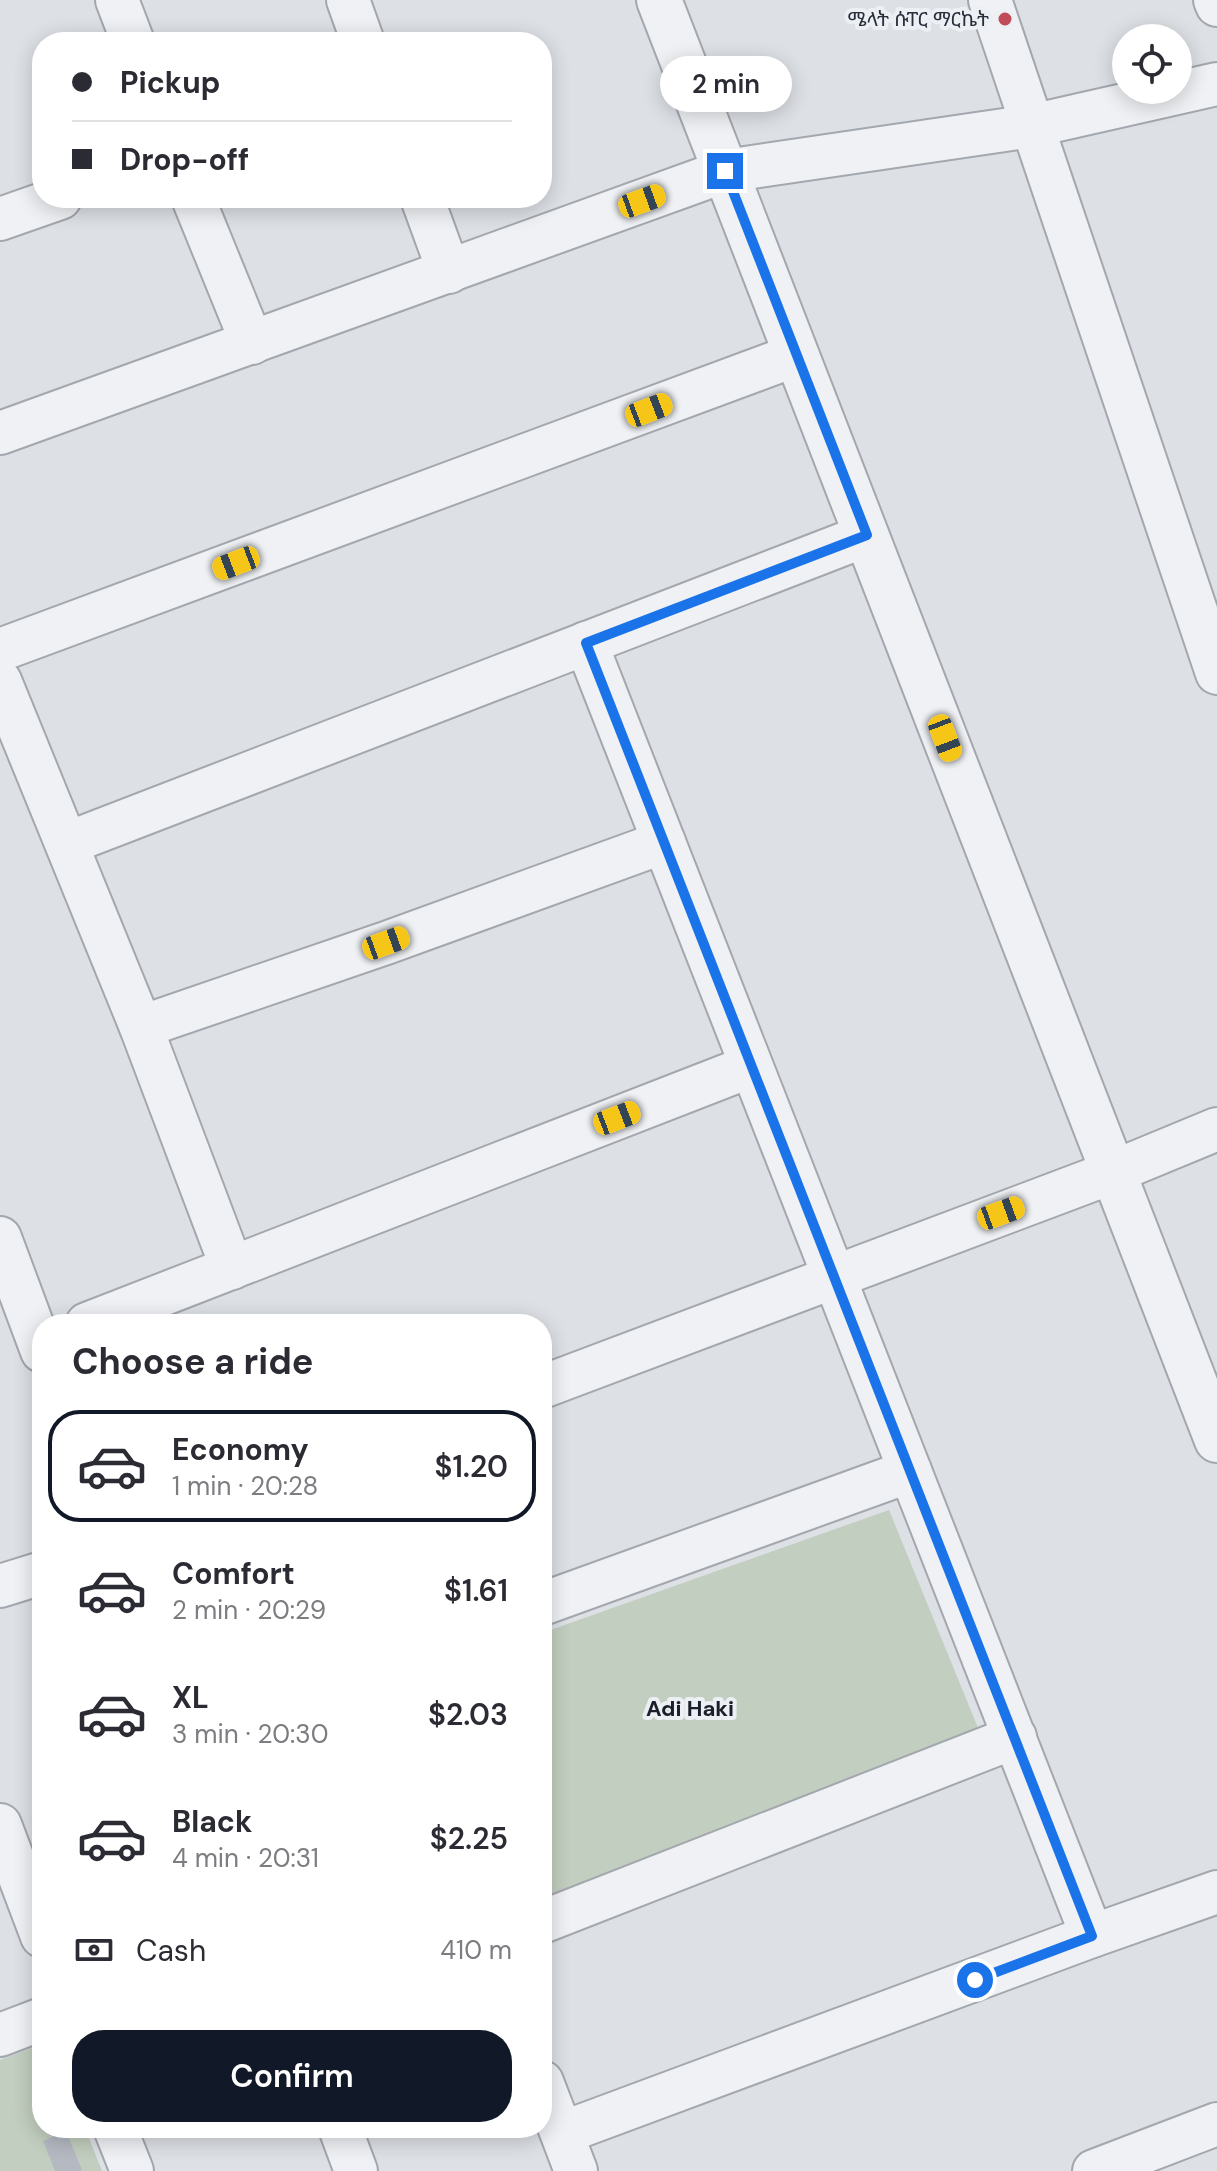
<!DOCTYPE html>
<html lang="en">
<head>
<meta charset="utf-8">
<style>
	:root { --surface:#fff; --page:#f2f2f3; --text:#2b2b33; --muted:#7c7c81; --line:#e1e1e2; --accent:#111827 }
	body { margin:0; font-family:"DM Sans","Noto Sans Ethiopic",sans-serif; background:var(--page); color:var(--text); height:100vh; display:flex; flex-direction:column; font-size:30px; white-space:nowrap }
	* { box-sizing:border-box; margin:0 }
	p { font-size:26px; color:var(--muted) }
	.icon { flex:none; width:44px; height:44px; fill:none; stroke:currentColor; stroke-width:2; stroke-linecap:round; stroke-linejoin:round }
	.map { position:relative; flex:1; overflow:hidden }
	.sheet { position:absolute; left:32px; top:1314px; width:520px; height:824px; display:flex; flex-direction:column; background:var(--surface); border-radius:32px; box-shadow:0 4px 20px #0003 }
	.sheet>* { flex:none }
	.banner { position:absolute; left:32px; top:32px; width:520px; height:176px; border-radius:32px; box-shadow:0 4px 20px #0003; display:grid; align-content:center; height:176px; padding:0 40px; background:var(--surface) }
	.buttons { position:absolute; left:1112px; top:24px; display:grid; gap:16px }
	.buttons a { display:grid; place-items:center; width:80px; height:80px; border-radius:50%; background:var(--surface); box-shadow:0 4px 20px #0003; font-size:40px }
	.end { position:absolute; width:36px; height:36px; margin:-18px; border:10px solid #1a73e8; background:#fff; box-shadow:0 0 0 4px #fff }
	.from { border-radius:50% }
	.bubble { position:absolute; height:56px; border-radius:28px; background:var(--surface); box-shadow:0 4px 20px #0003; font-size:26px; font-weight:600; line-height:56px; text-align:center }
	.car { position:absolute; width:24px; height:48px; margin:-24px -12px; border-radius:10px; box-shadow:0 0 6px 2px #0007; background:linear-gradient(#f5c518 24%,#345 0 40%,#f5c518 0 76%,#345 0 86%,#f5c518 0) }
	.banner b { display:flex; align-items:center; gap:28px; height:76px; font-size:30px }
	.banner b+b { border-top:2px solid var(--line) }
	.banner i { width:20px; height:20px; background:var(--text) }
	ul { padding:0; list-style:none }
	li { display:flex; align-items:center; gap:24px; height:112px; margin:0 16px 12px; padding:0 24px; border:4px solid transparent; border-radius:32px }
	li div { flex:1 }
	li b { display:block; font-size:30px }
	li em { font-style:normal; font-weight:600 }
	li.selected { border-color:var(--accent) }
	li>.icon { width:72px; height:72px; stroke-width:1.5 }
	h2 { padding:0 40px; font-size:36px; line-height:96px }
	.pay { display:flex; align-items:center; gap:20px; height:88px; padding:0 40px; font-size:30px }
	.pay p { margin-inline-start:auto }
	.primary-button { display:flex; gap:16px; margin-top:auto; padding:16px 40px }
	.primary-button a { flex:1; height:92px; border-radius:32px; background:var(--accent); color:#fff; font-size:32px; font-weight:600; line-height:92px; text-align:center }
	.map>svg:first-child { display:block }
	.green { fill:#c2cebf }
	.building { fill:#b5b9c2 }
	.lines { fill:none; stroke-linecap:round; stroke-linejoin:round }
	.minor-casing { stroke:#a3a7ae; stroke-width:46 }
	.tertiary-casing { stroke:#a3a7ae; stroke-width:48 }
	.minor { stroke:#eff1f4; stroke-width:42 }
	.tertiary { stroke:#eff1f4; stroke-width:44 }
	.route { stroke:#1a73e8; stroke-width:10 }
	.poi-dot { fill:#c14b56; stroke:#eceff3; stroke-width:3 }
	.labels { text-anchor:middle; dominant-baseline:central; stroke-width:8; stroke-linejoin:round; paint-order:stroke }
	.poi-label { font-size:20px; fill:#282e3a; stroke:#eceff3; text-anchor:end }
	.neighbourhood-label { font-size:22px; font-weight:bold; fill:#1a1f2b; stroke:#eceff3 }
</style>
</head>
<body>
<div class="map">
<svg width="1217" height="2171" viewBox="0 0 1217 2171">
	<rect width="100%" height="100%" fill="#dde0e5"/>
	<!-- green -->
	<g class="green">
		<polygon points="889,1510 978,1728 542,1902 542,1633"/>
		<polygon points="42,2044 42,2128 85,2128 102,2171 0,2171 0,2060"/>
	</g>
	<!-- building -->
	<polygon class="building" points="66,2131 82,2170 80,2171 55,2171 43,2141"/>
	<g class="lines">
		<defs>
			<g id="minor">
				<polyline points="117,0 133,42"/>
				<polyline points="348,0 363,42"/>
				<polyline points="990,0 1217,673"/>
				<polyline points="1215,0 1217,5"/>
				<polyline points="193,198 252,343"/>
				<polyline points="422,198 449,272"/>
				<polyline points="0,219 60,198"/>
				<polyline points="0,433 725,171 1031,126 1217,84"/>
				<polyline points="586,643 1092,1936"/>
				<polyline points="0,650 796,355"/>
				<polyline points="0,681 141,1027 232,1268"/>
				<polyline points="68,843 867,535"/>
				<polyline points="141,1027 386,943 664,842"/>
				<polyline points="0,1238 42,1351"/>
				<polyline points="87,1324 751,1066"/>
				<polyline points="542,1387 1113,1172 1217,1129"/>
				<polyline points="0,1586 42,1573"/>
				<polyline points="542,1604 910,1471"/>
				<polyline points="0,1825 42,1936"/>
				<polyline points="542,1922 1015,1737"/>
				<polyline points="0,2035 42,2019"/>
				<polyline points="542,2082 576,2171"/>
				<polyline points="115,2128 132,2171"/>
				<polyline points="340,2128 356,2171"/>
				<polyline points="562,2133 1092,1936 1217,1892"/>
				<polyline points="1094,2171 1217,2124"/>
			</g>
			<polyline id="tertiary" points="659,0 1217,1440"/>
		</defs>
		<!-- minor casing -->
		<use href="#minor" class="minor-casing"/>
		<!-- tertiary casing -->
		<use href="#tertiary" class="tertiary-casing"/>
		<!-- minor -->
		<use href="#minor" class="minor"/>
		<!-- tertiary -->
		<use href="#tertiary" class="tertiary"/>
	</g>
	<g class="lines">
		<!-- route -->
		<polyline class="route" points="725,171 867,535 586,643 1092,1936 975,1980"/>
	</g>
	<!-- markers -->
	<circle class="poi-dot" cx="1005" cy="19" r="8"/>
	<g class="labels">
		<!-- poi labels -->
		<g class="poi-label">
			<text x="989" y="19">ሜላት ሱፐር ማርኬት</text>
		</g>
		<!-- neighbourhood labels -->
		<g class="neighbourhood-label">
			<text x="690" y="1708">Adi Haki</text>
		</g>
	</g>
</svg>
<div class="buttons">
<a><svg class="icon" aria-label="locate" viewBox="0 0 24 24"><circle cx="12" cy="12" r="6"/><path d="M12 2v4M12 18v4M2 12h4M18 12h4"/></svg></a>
</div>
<i class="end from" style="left:975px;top:1980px"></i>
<i class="end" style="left:725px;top:171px"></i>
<div class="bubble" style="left:660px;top:56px;width:132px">2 min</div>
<i class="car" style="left:642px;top:201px;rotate:70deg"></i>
<i class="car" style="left:649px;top:410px;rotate:69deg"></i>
<i class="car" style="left:236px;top:563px;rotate:249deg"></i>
<i class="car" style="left:945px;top:738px;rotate:159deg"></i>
<i class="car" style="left:386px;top:943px;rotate:70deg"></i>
<i class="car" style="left:617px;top:1118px;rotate:69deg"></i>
<i class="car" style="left:1001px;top:1213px;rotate:70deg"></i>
<div class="banner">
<b><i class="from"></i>Pickup</b>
<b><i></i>Drop-off</b>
</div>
<section class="sheet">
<h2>Choose a ride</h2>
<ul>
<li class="selected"><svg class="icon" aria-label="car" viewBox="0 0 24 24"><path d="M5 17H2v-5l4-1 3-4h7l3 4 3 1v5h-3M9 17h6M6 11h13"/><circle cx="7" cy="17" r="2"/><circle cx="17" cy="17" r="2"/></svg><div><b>Economy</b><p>1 min · 20:28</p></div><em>$1.20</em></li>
<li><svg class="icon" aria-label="car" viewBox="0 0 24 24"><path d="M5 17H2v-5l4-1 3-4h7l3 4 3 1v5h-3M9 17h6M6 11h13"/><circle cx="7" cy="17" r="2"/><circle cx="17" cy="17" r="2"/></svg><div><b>Comfort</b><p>2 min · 20:29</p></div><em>$1.61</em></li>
<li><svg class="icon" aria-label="car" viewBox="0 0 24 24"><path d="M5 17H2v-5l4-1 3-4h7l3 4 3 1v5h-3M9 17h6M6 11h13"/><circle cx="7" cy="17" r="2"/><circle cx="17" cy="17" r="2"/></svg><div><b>XL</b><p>3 min · 20:30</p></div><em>$2.03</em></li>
<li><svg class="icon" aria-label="car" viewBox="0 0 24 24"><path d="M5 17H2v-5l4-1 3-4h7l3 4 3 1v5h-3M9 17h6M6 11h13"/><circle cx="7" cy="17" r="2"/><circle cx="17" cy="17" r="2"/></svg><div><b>Black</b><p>4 min · 20:31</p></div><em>$2.25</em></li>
</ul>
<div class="pay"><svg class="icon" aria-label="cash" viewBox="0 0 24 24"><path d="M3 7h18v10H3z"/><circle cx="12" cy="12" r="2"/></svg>Cash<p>410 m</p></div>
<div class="primary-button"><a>Confirm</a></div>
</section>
</div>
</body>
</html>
